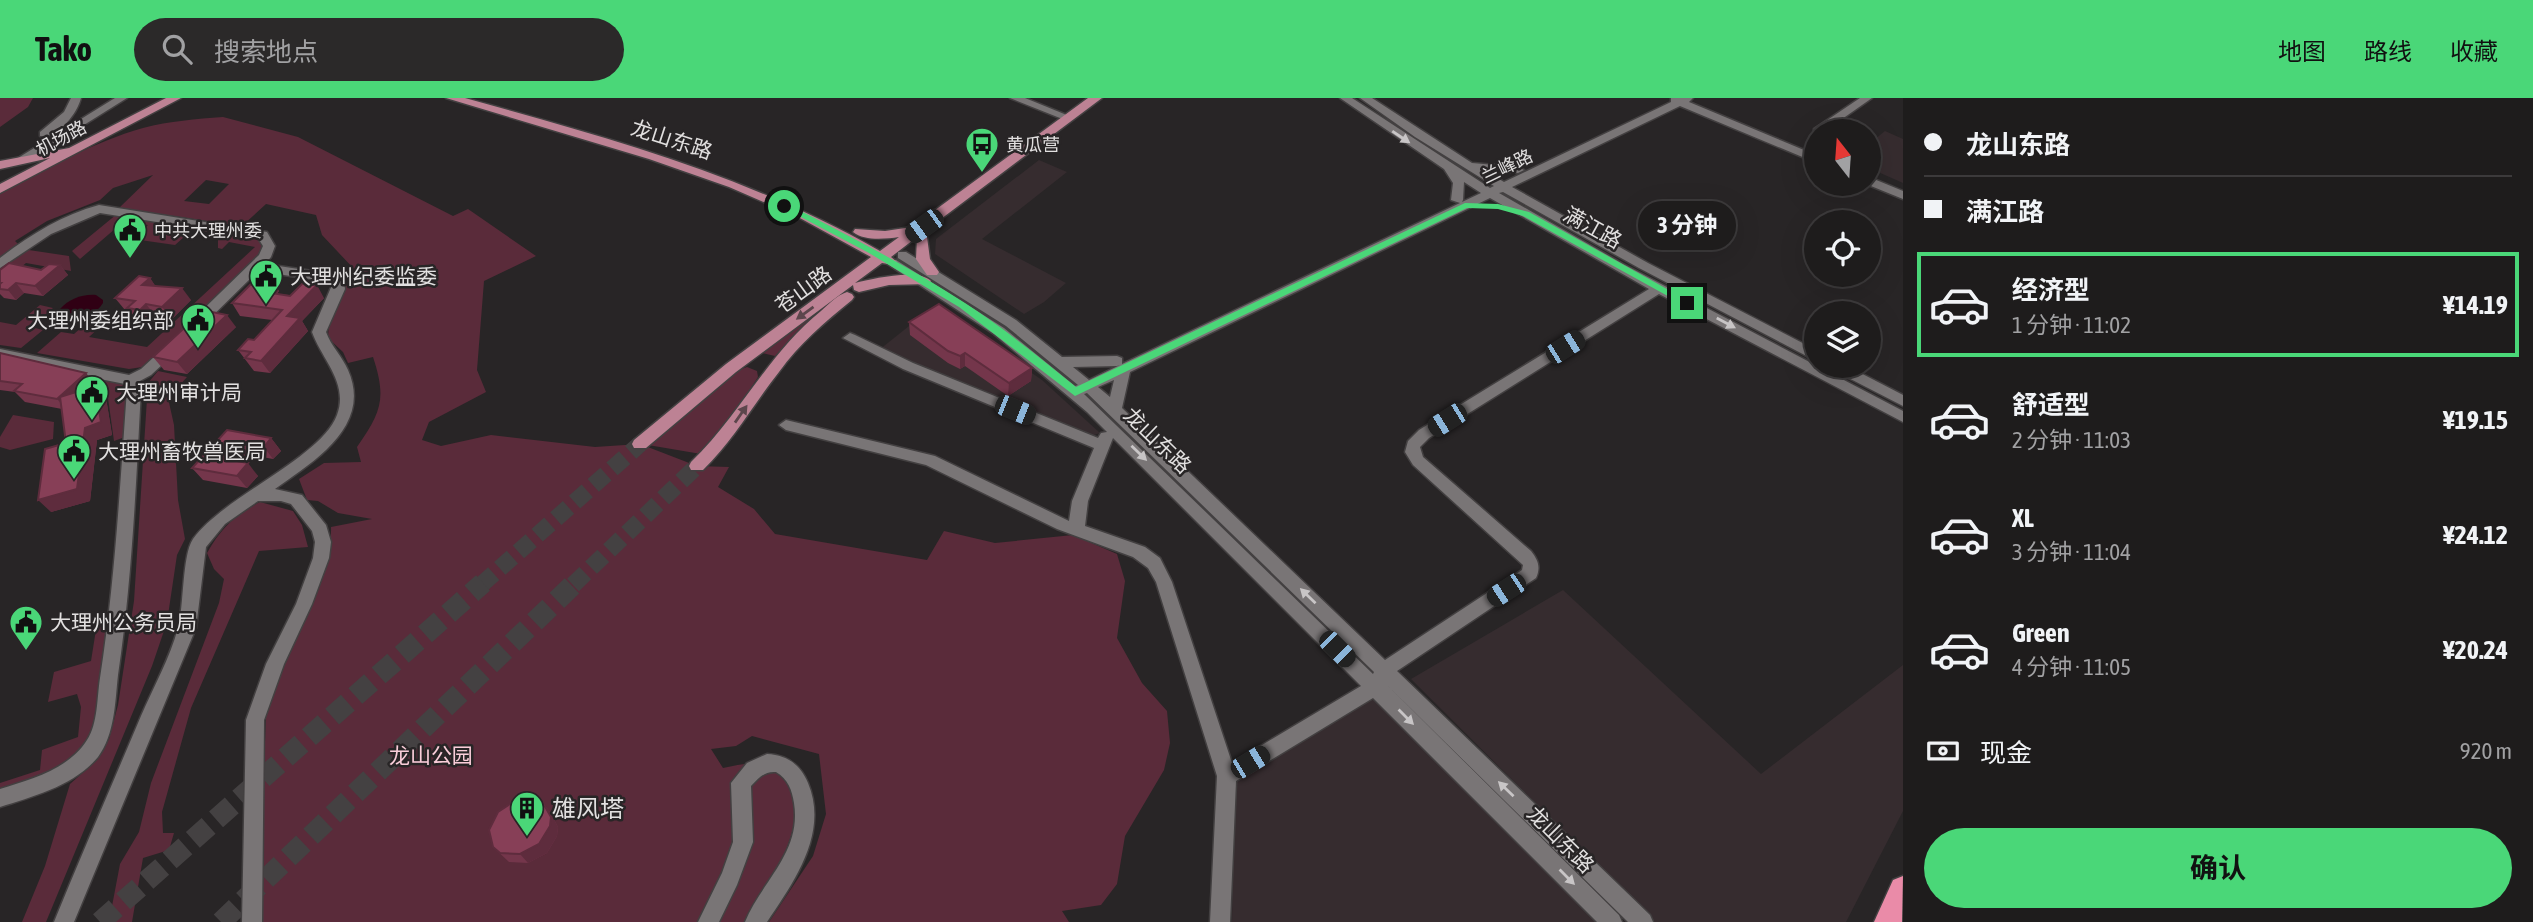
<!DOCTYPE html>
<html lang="zh">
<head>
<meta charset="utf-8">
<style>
	:root { --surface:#1e1c1c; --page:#2b2929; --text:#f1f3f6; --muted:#a1a1a3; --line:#3c3a3b; --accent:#4ad778 }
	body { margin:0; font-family:"Asap Condensed","Noto Sans SC",sans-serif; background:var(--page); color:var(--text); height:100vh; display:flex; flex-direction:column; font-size:26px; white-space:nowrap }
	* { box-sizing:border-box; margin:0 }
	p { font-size:23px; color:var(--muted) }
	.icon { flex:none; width:38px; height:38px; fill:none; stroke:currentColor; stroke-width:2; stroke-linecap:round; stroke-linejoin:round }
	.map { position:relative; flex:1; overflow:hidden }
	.panel { display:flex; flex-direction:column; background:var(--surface); width:630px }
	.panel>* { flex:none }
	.banner { display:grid; align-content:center; height:154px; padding:0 21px; background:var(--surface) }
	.needle { width:46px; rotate:343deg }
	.controls { position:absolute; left:1804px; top:21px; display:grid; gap:14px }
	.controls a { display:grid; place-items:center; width:77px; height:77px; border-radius:50%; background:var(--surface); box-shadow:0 7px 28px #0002,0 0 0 2px var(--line); font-size:35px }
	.end { position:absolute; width:32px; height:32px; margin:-16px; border:9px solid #4ad778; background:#111; box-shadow:0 0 0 4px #111 }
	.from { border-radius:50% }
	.bubble { position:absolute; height:49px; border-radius:24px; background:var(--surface); box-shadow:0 7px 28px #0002,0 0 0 2px var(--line); font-size:23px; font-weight:700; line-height:49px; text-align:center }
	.car { position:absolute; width:21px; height:42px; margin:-21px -10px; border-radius:9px; box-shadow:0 0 5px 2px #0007; background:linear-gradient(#222 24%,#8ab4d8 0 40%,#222 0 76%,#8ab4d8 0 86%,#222 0) }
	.banner b { display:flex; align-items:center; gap:24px; height:66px; font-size:26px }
	.banner b+b { border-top:2px solid var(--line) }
	.banner i { width:18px; height:18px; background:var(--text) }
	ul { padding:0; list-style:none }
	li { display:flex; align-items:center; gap:21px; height:105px; margin:0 14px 10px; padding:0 7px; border:4px solid transparent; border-radius:0px }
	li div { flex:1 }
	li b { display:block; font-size:26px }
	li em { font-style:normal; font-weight:700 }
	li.on { border-color:var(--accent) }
	li>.icon { width:63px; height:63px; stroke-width:1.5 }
	.pay { display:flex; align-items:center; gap:18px; height:77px; padding:0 21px; font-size:26px }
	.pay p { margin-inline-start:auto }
	.cta { display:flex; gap:14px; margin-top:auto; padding:14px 21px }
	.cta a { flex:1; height:80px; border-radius:42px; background:var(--accent); color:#111; font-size:28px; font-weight:700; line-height:80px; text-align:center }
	header { display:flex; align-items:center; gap:42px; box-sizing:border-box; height:98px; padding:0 35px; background:var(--accent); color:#111 }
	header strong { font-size:33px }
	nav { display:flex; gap:38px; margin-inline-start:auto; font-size:24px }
	.search { width:490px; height:63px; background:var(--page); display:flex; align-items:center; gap:18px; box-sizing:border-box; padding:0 24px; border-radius:38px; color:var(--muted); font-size:26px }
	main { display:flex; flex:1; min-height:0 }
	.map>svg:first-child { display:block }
	.built { fill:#362c2f }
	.green { fill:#5a2b3a; fill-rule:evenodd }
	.water { fill:#300014 }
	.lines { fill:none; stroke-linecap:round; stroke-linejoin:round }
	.major-tunnel-far1 { stroke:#444142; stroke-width:17; stroke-dasharray:17 8; stroke-linecap:butt }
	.major-tunnel { stroke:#444142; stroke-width:21; stroke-dasharray:21 10; stroke-linecap:butt }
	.minor-casing { stroke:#434041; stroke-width:3 }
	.major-casing { stroke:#434041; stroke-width:3 }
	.highway-casing { stroke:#434041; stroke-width:3 }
	.minor { fill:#797576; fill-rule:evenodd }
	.major { fill:#bd8294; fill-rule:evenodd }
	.highway { fill:#ea8ba8; fill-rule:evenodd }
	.wall { fill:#74364b }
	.shaded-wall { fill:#5e2c3d }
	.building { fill:#873f57; stroke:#5e2c3d; stroke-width:2 }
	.oneway { fill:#c8c5c6 }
	.oneway2 { fill:#5c464c }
	.route { fill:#4ad778 }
	.labels { text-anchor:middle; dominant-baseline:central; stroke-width:5; stroke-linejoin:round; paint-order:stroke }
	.far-street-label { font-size:18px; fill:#e2e0e0; stroke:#282526 }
	.far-poi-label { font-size:18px; fill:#e2e0e0; stroke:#282526; text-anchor:start }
	.street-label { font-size:21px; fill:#e2e0e0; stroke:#282526 }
	.poi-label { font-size:21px; fill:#e2e0e0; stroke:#282526; text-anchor:start }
	.park-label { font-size:21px; fill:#facdd9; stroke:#282526 }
	.near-poi-label { font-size:24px; fill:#e2e0e0; stroke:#282526; text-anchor:start }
</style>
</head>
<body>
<header>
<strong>Tako</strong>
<div class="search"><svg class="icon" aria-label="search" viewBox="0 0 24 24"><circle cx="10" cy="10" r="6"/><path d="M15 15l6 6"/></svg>搜索地点</div>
<nav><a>地图</a><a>路线</a><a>收藏</a></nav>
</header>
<main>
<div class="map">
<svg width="1903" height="824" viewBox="0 0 1903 824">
	<rect width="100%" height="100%" fill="#282526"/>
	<!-- built -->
	<g class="built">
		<polygon points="1885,33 1903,41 1903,85 1869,70 1869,46"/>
		<polygon points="1039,62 1067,74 982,141 1066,185 1044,204 1024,216 935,156 936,141"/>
		<polygon points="934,208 1042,282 1100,335 1091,338 879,252"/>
		<polygon points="1563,492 1761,676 1903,567 1903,713 1846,824 1655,824 1411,581"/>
		<polygon points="1373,600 1597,824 1232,824 1234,683"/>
	</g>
	<!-- green -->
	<g class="green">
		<polygon points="0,0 33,0 28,9 0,29"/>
		<path d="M223 19 298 39 453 118 468 111 536 158 484 183 477 272 486 294 429 324 422 342 441 348 491 337 595 349 640 346 697 368 729 369 718 389 754 411 775 436 927 462 944 433 995 445 1073 437 1117 456 1125 483 1117 540 1142 585 1167 613 1170 645 1164 672 1125 738 1117 786 1101 807 1062 813 1069 824H769L813 758 826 716 819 656 752 638 736 648 711 651 723 670C745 665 765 661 783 678 820 713 766 793 744 824H258L266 618C279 557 333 492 331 429L372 421 338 415 318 403 307 402 299 381 324 365 361 364 357 349C381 314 387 301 373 259L348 265 343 254 328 240 329 223 354 171 322 137 316 117 266 106 242 128 119 110 153 77 113 90 100 102 47 123 15 143 19 147 0 160V94C47 71 93 44 143 30 170 23 196 21 223 19ZM206 82 229 86 209 106 184 103Z"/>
		<polygon points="117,116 216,129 212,134 192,132 175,147 133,141 148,127 123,124 80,161 72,153"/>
		<polygon points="225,135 264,141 267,153 149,268 129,271 37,255 61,234 74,236 99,214 113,217 89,239 147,249 255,149 229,144 222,151 218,150 218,142"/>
		<polygon points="22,151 69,158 71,173 26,165 0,186 0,168"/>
		<polygon points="852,185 855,187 812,221 775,258 762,255"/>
		<polygon points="40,207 53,210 31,229 43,232 21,250 0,247 0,224 16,227"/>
		<polygon points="52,269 120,282 129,301 125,339 114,343 108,300 102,300 101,285 45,275"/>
		<polygon points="747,269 757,273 758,279 732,319 701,356 648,347 736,273"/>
		<polygon points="158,273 187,279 168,300 174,327 178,402 185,441 177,457 167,524 152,568 46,824 22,824 45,768 70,686 96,663 109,641 118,607 134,503 148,285"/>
		<polygon points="13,317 54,324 53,341 10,352 0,349 0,339"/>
		<path d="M260 404 293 413 302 427 308 449 259 453 191 610 162 714 163 735H174L169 752 143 760 132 824H109L120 766 139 734 151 685 219 505 224 481 214 471 207 455C221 430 235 417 260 404Z"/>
		<polygon points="114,515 94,635 73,664 0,695 0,685 40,672 42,652 78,639 81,609 77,596 48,604 54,574 91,563 98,519"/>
	</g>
	<!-- water -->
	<path class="water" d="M96 197 103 202V205C94 219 75 227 60 219V211C69 201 82 196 96 197Z"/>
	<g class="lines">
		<!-- major-tunnel-far1 -->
		<g class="major-tunnel-far1">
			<polyline points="481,487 640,346"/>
			<polyline points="573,487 697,368"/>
		</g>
		<!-- major-tunnel -->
		<g class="major-tunnel">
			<polyline points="100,824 483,485"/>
			<polyline points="221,824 575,485"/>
		</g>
		<defs>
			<g id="minor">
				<path d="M71 0H81C77 16 58 40 40 38V34L64 14Z"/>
				<polygon points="115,0 127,0 28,62 18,60"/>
				<polygon points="1010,0 1025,0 1074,20 1065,22"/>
				<path d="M1340 0H1352L1490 90 1494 88 1415 39 1360 0H1372L1472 65 1518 69 1524 72 1518 75 1482 71 1504 84 1671 4V0H1693L1689 4 1816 57V64L1812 63 1680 8 1512 89 1648 165 1816 252V263L1639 170 1503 94 1499 95 1623 166 1903 313V324L1659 196 1429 340 1420 349 1423 359 1531 453C1538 462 1541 469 1536 480L1397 573 1650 817 1653 824H1628L1386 586 1619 817 1622 824H1597L1373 600 1236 683 1230 824H1210L1217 678 1156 484 1148 470 1133 459 1057 431 926 367 786 332 779 327 786 322 935 358 1069 423 1072 403 1094 350 903 271 843 240 850 235 855 237 913 265 1098 340 1101 335 1107 334 1087 314 994 236 886 165 888 162H896L1004 230 1075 288 1078 287 1006 228 898 160V154H906L1016 222 1062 259 1117 258 1122 260V266L1460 105 1451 102 1453 85 1444 71ZM1464 84 1481 95 1462 104 1463 102ZM1490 100 1649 191 1419 332 1408 343 1405 354 1413 367 1523 467 1522 472 1385 562 1122 310 1130 274ZM1120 267 1089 282 1073 269 1117 268ZM1114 282 1110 299 1098 289ZM1087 295 1374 574 1373 576 1084 296ZM1113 340 1361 588 1232 665 1172 484 1160 460 1145 449 1085 428 1088 403Z"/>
				<polygon points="1860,0 1872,0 1825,33 1814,35 1814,31"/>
				<polygon points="1869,79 1903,93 1903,101 1866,86 1869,86"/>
				<path d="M99 107 267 134 275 148 271 159 265 166 326 175 344 185 345 191 326 234C331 248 342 258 348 272 373 328 313 364 275 391L302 397 326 427 331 444 329 460 312 506 284 566 264 622 262 824H242L246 622 266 566 296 506 313 460 315 444 312 433 291 406 281 403H258L225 426 206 449 196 530 74 824H54C82 755 112 687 141 618 153 590 170 560 178 530 184 509 182 457 193 441 224 398 321 360 337 317 349 285 322 262 312 234L332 187 323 183 258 173 193 237H183L181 234 183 231 259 157 263 148 258 140 100 115 51 136 0 170V160C30 137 62 117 99 107Z"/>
				<path d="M172 245 179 250 177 253 151 277 138 284 141 291C136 387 132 482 118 577 115 604 115 636 98 659 74 688 34 698 0 709V691C31 681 68 672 87 642 98 626 97 599 100 580 115 484 120 388 127 291L125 286 0 261V251L129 277 141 271 167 247Z"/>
				<polygon points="1829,268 1847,268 1903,297 1903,308 1831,271"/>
				<path d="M767 656C787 657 800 666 808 685 829 735 794 784 767 824H745C761 784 802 754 794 705 792 692 788 681 776 674 764 673 759 680 751 688L753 744 737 787 719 824H698L722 775 733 744 731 685 747 665Z"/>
			</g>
			<g id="major">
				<polygon points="166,0 181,0 0,95 0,86 50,60 0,71 0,63 69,50"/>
				<path d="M446 0H465C611 41 747 77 880 153L899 139C885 141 864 143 853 134L855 131 885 133 912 129 1088 0H1102L917 139H927L930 161 939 174 937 177H927L916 161 917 139 891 159 897 164 895 167 882 165 855 185C873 181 917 170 931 183L929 186 889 187 859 194 854 192 853 187 736 274 646 350H634L632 346 634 342 726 266 871 159 798 119 729 89 649 61Z"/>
				<path d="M847 194 852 196 854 199 852 202C825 224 799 246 779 274 753 307 733 343 703 372H691L689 368 691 364C740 317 767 257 821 213 829 206 837 197 847 194Z"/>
			</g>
			<polygon id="highway" points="1903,778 1902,824 1874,824 1893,782"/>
		</defs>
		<!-- minor casing -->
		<use href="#minor" class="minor-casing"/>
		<!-- major casing -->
		<use href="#major" class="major-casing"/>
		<!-- highway casing -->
		<use href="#highway" class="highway-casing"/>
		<!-- minor -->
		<use href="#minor" class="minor"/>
		<!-- major -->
		<use href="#major" class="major"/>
		<!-- highway -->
		<use href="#highway" class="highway"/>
	</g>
	<!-- wall -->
	<g class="wall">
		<polygon points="60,167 68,177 43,198 24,195 16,202 4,200 0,196 0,172 41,172"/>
		<polygon points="150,180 155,188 191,202 172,221 156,219 150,224 137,222 130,213 125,212 115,200"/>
		<polygon points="271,181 279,193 277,196 324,200 302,223 308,233 270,275 254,273 238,252 254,242 272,222 240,218 232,205"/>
		<polygon points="206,220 236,229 187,276 164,272 153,259"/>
		<polygon points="909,224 1032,270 1031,283 1008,298 965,268 960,271 948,265 910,237"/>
		<polygon points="0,255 95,286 92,289 95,288 106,300 112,337 97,342 90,403 51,414 66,345 62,311 25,304 15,294 0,292"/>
		<polygon points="227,332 271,340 281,353 273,361 246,356 239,364 258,378 247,390 203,382 192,370"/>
		<polygon points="543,705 550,714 558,729 557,738 547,755 528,765 509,764 493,749"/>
	</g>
	<!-- shaded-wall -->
	<g class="shaded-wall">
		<polygon points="60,167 68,177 43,198 35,188"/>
		<polygon points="150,180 159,193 142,187"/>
		<polygon points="271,181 279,193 267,206 259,193"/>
		<polygon points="16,185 24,195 16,202 8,192"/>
		<polygon points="317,187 324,200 302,223 308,233 270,275 261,263 287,218"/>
		<polygon points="182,190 191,202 172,221 162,209"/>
		<polygon points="146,206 156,219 150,224 140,212"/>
		<polygon points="227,217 236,229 187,276 177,264"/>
		<polygon points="965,255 965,268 960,271 960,258"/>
		<polygon points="1032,270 1031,283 1008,298 1009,285"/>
		<polygon points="86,275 95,286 67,312 57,301"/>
		<polygon points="95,288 106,300 112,337 97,342 90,403 51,414 38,402 85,330"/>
		<polygon points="271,340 281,353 273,361 264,349"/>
		<polygon points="236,343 246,356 231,373 221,360"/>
		<polygon points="248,365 258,378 247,390 237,378"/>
		<polygon points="543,705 550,714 558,729 557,738 547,755 528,765 520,756"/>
	</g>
	<!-- building -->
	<g class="building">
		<polygon points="9,165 41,172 49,166 60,167 35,188 16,185 8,192 0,191 0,186 1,185 0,185 0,172"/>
		<polygon points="139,178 150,180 142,187 182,190 162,209 146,206 140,212 127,210 135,203 115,200"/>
		<polygon points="258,179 271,181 259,193 290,198 303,185 317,187 287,218 300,220 261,263 245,260 251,254 238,252 248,241 254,242 282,212 232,205"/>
		<polygon points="939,206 1032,270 1009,285 965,255 960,258 948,253 909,224"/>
		<polygon points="212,214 227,217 177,264 153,259 197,218 206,220"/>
		<polygon points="0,255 86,275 57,301 14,293 22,286 0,283"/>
		<polygon points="95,288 101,324 85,330 77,391 38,402 45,351 66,345 60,299"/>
		<polygon points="227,332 271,340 264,349 236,343 221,360 248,365 237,378 192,370"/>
		<polygon points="536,701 543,705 551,719 550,728 539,746 520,756 500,755 493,749 489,732 498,714 516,702"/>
	</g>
	<!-- one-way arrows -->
	<defs><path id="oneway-solid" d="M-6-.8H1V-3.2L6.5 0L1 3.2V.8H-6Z" transform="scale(1.75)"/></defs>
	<g class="oneway">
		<use href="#oneway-solid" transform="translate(1401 39) rotate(34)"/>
		<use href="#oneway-solid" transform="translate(1726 225) rotate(28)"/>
		<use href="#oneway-solid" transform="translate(1139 355) rotate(44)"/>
		<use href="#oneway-solid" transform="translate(1308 498) rotate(-136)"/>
		<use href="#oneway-solid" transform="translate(1406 619) rotate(45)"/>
		<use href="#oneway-solid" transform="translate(1506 691) rotate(-136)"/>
		<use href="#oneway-solid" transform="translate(1567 779) rotate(45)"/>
	</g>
	<g class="oneway2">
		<use href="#oneway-solid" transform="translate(805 215) rotate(144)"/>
		<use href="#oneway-solid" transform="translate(741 316) rotate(-55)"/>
	</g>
	<!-- route -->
	<path class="route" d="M1465 105 1498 106 1529 114 1692 205 1684 207 1523 118 1498 111 1467 110 1075 298 959 209 869 155 780 108 787 106C848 137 908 168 965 205 1004 230 1040 260 1076 289Z"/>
	<!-- icons -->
	<defs>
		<symbol id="bus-pin" viewBox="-11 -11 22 30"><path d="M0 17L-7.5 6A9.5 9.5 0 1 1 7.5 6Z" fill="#4ad778" stroke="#282526"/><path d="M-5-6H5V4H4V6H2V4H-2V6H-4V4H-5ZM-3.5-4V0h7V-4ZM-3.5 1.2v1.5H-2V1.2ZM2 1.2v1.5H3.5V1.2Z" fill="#111"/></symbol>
		<symbol id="civic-pin" viewBox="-11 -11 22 30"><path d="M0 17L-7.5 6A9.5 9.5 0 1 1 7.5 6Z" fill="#4ad778" stroke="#282526"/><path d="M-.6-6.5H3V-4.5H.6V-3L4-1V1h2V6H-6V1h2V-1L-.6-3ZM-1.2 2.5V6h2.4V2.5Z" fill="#111"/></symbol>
		<symbol id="building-pin" viewBox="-11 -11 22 30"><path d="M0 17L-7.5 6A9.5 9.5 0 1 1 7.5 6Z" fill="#4ad778" stroke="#282526"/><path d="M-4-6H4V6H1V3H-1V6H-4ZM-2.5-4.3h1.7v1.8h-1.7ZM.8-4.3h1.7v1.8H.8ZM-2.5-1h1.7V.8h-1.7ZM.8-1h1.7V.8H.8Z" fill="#111"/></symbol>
	</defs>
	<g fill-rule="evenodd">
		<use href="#bus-pin" x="963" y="27" width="38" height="52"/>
		<use href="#civic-pin" x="111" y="113" width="38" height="52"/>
		<use href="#civic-pin" x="247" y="159" width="38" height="52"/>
		<use href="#civic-pin" x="179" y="203" width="38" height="52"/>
		<use href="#civic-pin" x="73" y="275" width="38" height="52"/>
		<use href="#civic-pin" x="55" y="334" width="38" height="52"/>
		<use href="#civic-pin" x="7" y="505" width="38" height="52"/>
		<use href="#building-pin" x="508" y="691" width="38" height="52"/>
	</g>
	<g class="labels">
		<!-- far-street labels -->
		<g class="far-street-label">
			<text transform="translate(61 40) rotate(-28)">机场路</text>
			<text transform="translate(1507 68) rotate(-26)">兰峰路</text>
		</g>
		<!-- far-poi labels -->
		<g class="far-poi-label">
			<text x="1006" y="46">黄瓜营</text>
			<text x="154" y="132">中共大理州委</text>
		</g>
		<!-- street labels -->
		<g class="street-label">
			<text transform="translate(672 41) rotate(18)">龙山东路</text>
			<text transform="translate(1593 129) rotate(29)">满江路</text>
			<text transform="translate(803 191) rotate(-36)">苍山路</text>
			<text transform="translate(1158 342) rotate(44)">龙山东路</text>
			<text transform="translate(1561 741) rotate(45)">龙山东路</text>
		</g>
		<!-- poi labels -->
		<g class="poi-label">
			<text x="290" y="178">大理州纪委监委</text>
			<text x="174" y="222" text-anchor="end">大理州委组织部</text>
			<text x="116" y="294">大理州审计局</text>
			<text x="98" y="353">大理州畜牧兽医局</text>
			<text x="50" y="524">大理州公务员局</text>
		</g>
		<!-- park labels -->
		<g class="park-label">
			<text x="431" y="657">龙山公园</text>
		</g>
		<!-- near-poi labels -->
		<g class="near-poi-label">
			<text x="552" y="710">雄风塔</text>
		</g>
	</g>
</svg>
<div class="controls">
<a><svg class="needle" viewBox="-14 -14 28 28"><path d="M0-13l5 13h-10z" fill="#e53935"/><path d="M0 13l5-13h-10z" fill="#a1a1a3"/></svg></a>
<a><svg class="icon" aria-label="locate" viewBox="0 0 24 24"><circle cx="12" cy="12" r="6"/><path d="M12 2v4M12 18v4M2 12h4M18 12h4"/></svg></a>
<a><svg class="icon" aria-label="layers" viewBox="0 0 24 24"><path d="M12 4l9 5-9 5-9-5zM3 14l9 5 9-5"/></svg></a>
</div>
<i class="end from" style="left:784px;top:108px"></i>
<i class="end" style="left:1687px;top:205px"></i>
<div class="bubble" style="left:1638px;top:103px;width:98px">3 分钟</div>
<i class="car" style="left:924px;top:128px;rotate:234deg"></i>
<i class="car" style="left:1565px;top:249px;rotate:58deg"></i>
<i class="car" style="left:1015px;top:312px;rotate:112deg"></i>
<i class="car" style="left:1447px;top:322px;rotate:238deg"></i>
<i class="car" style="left:1506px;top:492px;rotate:237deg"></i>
<i class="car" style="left:1337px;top:551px;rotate:135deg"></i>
<i class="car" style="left:1250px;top:664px;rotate:59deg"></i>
</div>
<section class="panel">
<div class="banner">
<b><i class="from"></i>龙山东路</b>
<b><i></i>满江路</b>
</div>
<ul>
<li class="on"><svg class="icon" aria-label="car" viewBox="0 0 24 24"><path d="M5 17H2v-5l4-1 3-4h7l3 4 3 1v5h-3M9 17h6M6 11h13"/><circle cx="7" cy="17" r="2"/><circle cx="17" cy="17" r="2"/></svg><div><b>经济型</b><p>1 分钟 · 11:02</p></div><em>¥14.19</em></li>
<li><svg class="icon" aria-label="car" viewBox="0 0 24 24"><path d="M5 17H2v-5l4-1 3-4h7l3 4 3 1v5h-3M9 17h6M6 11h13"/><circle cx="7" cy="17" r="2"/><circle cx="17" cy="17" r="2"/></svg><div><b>舒适型</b><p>2 分钟 · 11:03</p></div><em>¥19.15</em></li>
<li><svg class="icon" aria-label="car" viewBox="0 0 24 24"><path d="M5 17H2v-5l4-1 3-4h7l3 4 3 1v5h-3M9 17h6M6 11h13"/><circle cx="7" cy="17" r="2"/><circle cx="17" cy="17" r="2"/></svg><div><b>XL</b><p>3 分钟 · 11:04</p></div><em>¥24.12</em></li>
<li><svg class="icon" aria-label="car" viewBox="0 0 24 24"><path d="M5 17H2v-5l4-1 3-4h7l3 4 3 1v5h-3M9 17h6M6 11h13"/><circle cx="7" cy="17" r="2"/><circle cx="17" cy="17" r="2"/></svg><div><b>Green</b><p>4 分钟 · 11:05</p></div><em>¥20.24</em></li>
</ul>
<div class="pay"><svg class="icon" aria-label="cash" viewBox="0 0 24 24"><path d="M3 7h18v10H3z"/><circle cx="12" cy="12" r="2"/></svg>现金<p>920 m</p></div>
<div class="cta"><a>确认</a></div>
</section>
</main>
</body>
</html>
